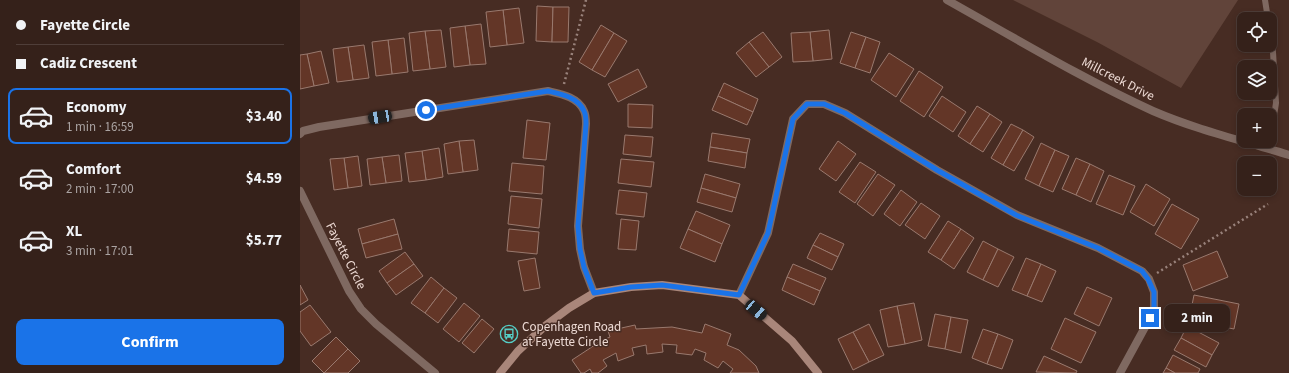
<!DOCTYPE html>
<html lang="en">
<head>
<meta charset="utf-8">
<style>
	:root { --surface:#35211a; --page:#3d2923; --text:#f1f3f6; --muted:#aaa3a2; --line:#4f3e39; --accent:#1a73e8 }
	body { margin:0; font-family:"Source Sans 3",sans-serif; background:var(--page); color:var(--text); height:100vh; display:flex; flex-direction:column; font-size:15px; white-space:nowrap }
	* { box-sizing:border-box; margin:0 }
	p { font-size:13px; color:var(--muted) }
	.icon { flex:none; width:22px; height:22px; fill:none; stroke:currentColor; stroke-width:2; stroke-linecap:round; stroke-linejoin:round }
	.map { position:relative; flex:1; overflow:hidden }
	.panel { display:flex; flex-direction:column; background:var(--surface); width:300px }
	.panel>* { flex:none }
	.hud { display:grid; align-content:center; height:88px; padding:0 16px; background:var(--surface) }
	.buttons { position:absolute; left:937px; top:12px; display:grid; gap:8px }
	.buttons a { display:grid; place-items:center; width:40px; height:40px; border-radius:8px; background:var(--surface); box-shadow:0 2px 6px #0003,0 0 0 1px var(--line); font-size:20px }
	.end { position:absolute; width:18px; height:18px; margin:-9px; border:5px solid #1a73e8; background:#fff; box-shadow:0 0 0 2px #fff }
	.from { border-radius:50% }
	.bubble { position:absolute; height:28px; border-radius:8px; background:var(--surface); box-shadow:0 2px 6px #0003,0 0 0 1px var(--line); font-size:13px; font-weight:700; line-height:28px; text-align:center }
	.car { position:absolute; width:12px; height:24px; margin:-12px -6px; border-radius:5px; box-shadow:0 0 3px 1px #0007; background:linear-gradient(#222 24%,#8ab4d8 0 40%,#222 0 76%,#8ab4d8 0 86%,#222 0) }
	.hud b { display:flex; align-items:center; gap:14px; height:38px; font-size:15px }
	.hud b+b { border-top:1px solid var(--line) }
	.hud i { width:10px; height:10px; background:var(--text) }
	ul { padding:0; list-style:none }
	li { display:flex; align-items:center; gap:12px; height:56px; margin:0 8px 6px; padding:0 8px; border:2px solid transparent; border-radius:8px }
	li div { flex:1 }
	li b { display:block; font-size:15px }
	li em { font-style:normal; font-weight:700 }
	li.current { border-color:var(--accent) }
	li>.icon { width:36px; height:36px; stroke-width:1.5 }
	.cta { display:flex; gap:8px; margin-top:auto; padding:8px 16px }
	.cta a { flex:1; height:46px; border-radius:8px; background:var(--accent); color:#fff; font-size:16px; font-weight:700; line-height:46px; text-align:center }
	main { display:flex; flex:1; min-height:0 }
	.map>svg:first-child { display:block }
	.green { fill:#61443a }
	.building { fill:#633627; stroke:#99796e }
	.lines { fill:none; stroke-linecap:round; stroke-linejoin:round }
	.path { stroke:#99827b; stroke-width:2.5; stroke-dasharray:2 3; stroke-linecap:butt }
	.lane { stroke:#7f6961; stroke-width:6 }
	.street { stroke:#7f6961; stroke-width:8 }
	.secondary { stroke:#a9867a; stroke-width:8 }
	.route { stroke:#1a73e8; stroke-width:5 }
	.labels { text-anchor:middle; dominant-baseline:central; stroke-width:3; stroke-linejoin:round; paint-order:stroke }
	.street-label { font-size:13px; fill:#eddad4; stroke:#472c23 }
	.poi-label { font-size:13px; fill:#eddad4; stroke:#472c23; text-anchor:start }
</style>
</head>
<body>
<main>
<section class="panel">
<div class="hud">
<b><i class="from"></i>Fayette Circle</b>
<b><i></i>Cadiz Crescent</b>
</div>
<ul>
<li class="current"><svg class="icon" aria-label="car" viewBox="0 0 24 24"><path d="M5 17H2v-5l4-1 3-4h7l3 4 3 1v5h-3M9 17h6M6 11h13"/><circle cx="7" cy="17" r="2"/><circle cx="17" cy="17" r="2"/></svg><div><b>Economy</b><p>1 min · 16:59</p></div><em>$3.40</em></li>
<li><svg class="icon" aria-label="car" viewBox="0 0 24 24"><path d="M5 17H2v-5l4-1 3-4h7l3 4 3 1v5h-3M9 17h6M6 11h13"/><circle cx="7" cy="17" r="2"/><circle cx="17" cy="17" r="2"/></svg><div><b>Comfort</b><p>2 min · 17:00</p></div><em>$4.59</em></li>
<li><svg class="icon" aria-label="car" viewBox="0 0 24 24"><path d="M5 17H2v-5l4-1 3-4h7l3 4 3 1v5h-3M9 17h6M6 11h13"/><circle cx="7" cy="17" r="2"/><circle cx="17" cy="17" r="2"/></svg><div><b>XL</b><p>3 min · 17:01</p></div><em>$5.77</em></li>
</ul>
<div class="cta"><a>Confirm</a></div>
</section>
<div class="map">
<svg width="989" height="373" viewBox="0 0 989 373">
	<rect width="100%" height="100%" fill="#472c23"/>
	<!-- green -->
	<polygon class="green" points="713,0 938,0 881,88 797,42"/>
	<!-- building -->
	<g class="building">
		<polygon points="237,6 253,7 252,42 236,41"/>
		<polygon points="253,7 269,7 268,42 252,42"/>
		<polygon points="219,8 224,43 207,45 203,10"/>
		<polygon points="203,10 207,45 190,47 186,12"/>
		<polygon points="181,24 186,64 170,65 165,26"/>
		<polygon points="301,25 314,33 292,70 279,62"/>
		<polygon points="165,26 170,65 154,67 150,28"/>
		<polygon points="141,30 146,67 130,69 125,31"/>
		<polygon points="529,30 532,59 513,61 510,32"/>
		<polygon points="125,31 130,69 113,71 109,33"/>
		<polygon points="463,32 482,57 469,67 449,42"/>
		<polygon points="510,32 513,61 493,62 491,33"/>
		<polygon points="551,32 566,37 555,68 540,63"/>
		<polygon points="314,33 327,41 305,77 292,70"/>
		<polygon points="566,37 580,42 570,73 555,68"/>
		<polygon points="104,38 108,72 92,74 88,40"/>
		<polygon points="88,40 92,74 76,76 72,42"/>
		<polygon points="449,42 469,67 456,77 436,53"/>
		<polygon points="64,45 69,78 53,80 48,47"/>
		<polygon points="48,47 53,80 37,82 33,49"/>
		<polygon points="21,51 29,83 14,86 7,54"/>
		<polygon points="589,53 614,69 596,97 571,80"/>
		<polygon points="7,54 14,86 0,89 0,55"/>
		<polygon points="338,69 347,87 318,102 308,84"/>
		<polygon points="619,71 643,87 624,117 600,101"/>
		<polygon points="424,83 458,99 453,112 418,96"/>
		<polygon points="418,96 453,112 447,125 412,110"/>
		<polygon points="642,96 666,112 653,132 629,116"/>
		<polygon points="328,104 353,105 352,128 328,127"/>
		<polygon points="677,106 690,114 670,144 658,136"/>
		<polygon points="690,114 702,122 683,152 670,144"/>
		<polygon points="227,120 250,123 246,160 223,158"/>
		<polygon points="711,124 723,130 703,165 691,158"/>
		<polygon points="723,130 734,137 714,171 703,165"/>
		<polygon points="412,133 450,139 447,153 410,147"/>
		<polygon points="325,135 353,137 351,157 323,154"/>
		<polygon points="174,140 178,170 163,172 159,141"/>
		<polygon points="159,141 163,172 148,174 144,144"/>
		<polygon points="538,141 556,154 536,181 519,169"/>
		<polygon points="741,143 755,150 739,186 725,179"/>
		<polygon points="410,147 447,153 445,168 408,161"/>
		<polygon points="139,148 143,177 126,180 122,151"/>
		<polygon points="755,150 769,156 753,192 739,186"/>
		<polygon points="122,151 126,180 109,182 105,153"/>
		<polygon points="99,155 102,181 86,183 82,157"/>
		<polygon points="58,156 62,186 48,188 44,158"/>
		<polygon points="82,157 86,183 70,185 67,159"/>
		<polygon points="44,158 48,188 34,190 30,159"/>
		<polygon points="776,158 790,164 776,195 762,189"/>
		<polygon points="321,159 354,162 351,187 318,183"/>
		<polygon points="560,162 576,172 555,203 539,192"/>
		<polygon points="212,163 244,166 242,194 209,191"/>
		<polygon points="790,164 804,171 791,202 776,195"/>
		<polygon points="405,174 440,184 436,198 401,188"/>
		<polygon points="578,174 595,185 573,216 557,204"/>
		<polygon points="809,175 835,186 823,215 796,204"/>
		<polygon points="846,184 870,199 854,226 830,212"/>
		<polygon points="401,188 436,198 432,212 397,202"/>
		<polygon points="319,190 347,193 344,217 316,214"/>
		<polygon points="601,190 617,202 600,226 584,214"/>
		<polygon points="211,196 242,199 239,228 208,224"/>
		<polygon points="621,203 640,216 625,239 605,225"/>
		<polygon points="872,204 899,219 881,249 855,234"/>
		<polygon points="396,211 430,225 422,244 388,229"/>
		<polygon points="94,219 98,234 62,244 58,229"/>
		<polygon points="321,219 339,221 336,250 318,249"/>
		<polygon points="648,221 661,229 641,260 628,252"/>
		<polygon points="209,229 239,232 237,254 207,251"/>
		<polygon points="388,229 422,244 415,262 380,248"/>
		<polygon points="661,229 674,238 654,269 641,260"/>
		<polygon points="520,233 544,244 538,257 513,245"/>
		<polygon points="98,234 102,249 66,258 62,244"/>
		<polygon points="683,241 698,249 683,280 667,272"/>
		<polygon points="513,245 538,257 532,270 507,258"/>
		<polygon points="698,249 714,257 698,287 683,280"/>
		<polygon points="917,251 928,277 893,291 883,265"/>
		<polygon points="105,252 114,264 87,283 79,271"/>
		<polygon points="235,258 240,288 224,291 218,261"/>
		<polygon points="726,258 741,264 727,296 712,290"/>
		<polygon points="114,264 123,276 96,295 87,283"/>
		<polygon points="493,264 526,278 520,291 487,277"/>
		<polygon points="741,264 756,271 742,302 727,296"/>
		<polygon points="131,277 144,288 125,313 111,303"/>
		<polygon points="487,277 520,291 514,305 482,290"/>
		<polygon points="0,285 8,300 0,305"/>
		<polygon points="787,287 812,298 799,326 774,314"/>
		<polygon points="144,288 157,298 138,323 125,313"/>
		<polygon points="894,295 939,304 934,329 889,320"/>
		<polygon points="164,303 180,316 159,342 143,329"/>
		<polygon points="614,303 622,340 605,344 597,306"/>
		<polygon points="10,305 31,332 11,346 0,331 0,312"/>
		<polygon points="597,306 605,344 588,347 580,310"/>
		<polygon points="635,314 651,317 645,349 628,346"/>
		<polygon points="651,317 668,320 661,353 645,349"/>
		<polygon points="765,318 796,332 781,363 751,349"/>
		<polygon points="182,319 194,329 174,353 162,343"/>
		<polygon points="405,324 431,334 427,345 439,350 456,366 459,373 430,373 433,369 423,361 418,368 404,360 406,353 395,349 392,355 376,353 377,345 362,344 363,352 347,354 346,345 332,348 334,355 318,361 316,353 303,360 307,366 298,373 292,373 290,369 284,373 281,373 272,360 301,341 310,337 308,331 335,325 336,329 372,327 402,333"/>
		<polygon points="569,324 584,355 569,362 553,332"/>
		<polygon points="887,326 919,343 912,355 881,338"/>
		<polygon points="683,329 698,334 687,364 672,358"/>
		<polygon points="553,332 569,362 553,370 538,339"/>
		<polygon points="698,334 713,340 702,369 687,364"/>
		<polygon points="36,337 48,349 24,373 12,361"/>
		<polygon points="881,338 912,355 906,367 874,350"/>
		<polygon points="48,349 60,361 48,373 24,373"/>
		<polygon points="873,355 900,369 898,373 875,373 866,368"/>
		<polygon points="744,356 777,371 776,373 736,372"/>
		<polygon points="866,368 875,373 863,373"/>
	</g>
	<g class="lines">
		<!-- path -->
		<g class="path">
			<polyline points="264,84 286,0"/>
			<polyline points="857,273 968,204"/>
		</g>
		<!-- lane -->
		<g class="lane">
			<polyline points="965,0 968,19"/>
			<polyline points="969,149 976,103 973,52 970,30"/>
		</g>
		<!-- street -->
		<g class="street">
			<path d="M647 0C715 38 783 79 853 111 897 130 944 141 989 155"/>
			<path d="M0 134 3 131 19 127 248 91C261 94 278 97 284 111 286 115 286 120 286 124L278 226 280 249 284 267 294 293"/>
			<polyline points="0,191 49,291 61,309 76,324 135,373"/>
			<polyline points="439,295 468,233 493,119 507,104 524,104 545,113 637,170 717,215 798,248 842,271 849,279 854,292 854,307 850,318 820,373"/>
		</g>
		<!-- secondary -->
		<polyline class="secondary" points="200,373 218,351 245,326 269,308 294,293 331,287 362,285 439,295 492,341 518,373"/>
	</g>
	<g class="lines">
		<!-- route -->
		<path class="route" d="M126 110 248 91C261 94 278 97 284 111 286 115 286 120 286 124L278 226 280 249 284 267 294 293 331 287 362 285 439 295 468 233 493 119 507 104H524L545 113 637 170 716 215 798 248 842 271 848 279 854 292V307L850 318"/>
	</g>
	<!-- icons -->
	<defs>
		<symbol id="bus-ring" viewBox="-11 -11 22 22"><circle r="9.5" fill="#472c23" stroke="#55cec6" stroke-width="1.5"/><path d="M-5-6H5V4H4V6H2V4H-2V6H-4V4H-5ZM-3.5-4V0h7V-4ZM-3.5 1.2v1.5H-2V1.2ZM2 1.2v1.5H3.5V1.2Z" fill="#55cec6"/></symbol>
	</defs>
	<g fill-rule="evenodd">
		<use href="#bus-ring" x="199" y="324" width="20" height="20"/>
	</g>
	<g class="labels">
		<!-- street labels -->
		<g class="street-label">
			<text transform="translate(818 79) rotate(27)">Millcreek Drive</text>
			<text transform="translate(46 256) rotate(63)">Fayette Circle</text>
		</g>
		<!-- poi labels -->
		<g class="poi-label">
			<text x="222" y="327">Copenhagen Road<tspan x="222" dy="15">at Fayette Circle</tspan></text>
		</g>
	</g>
</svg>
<div class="buttons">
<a><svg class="icon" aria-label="locate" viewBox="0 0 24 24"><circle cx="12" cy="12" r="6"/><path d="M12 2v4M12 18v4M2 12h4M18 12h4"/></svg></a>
<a><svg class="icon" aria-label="layers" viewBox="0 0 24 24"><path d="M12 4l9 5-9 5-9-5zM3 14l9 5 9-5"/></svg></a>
<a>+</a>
<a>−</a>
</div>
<i class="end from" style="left:126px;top:110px"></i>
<i class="end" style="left:850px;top:318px"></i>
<div class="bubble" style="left:864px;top:304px;width:66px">2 min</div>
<i class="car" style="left:80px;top:117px;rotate:261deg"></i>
<i class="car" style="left:456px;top:310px;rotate:130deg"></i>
</div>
</main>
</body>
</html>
